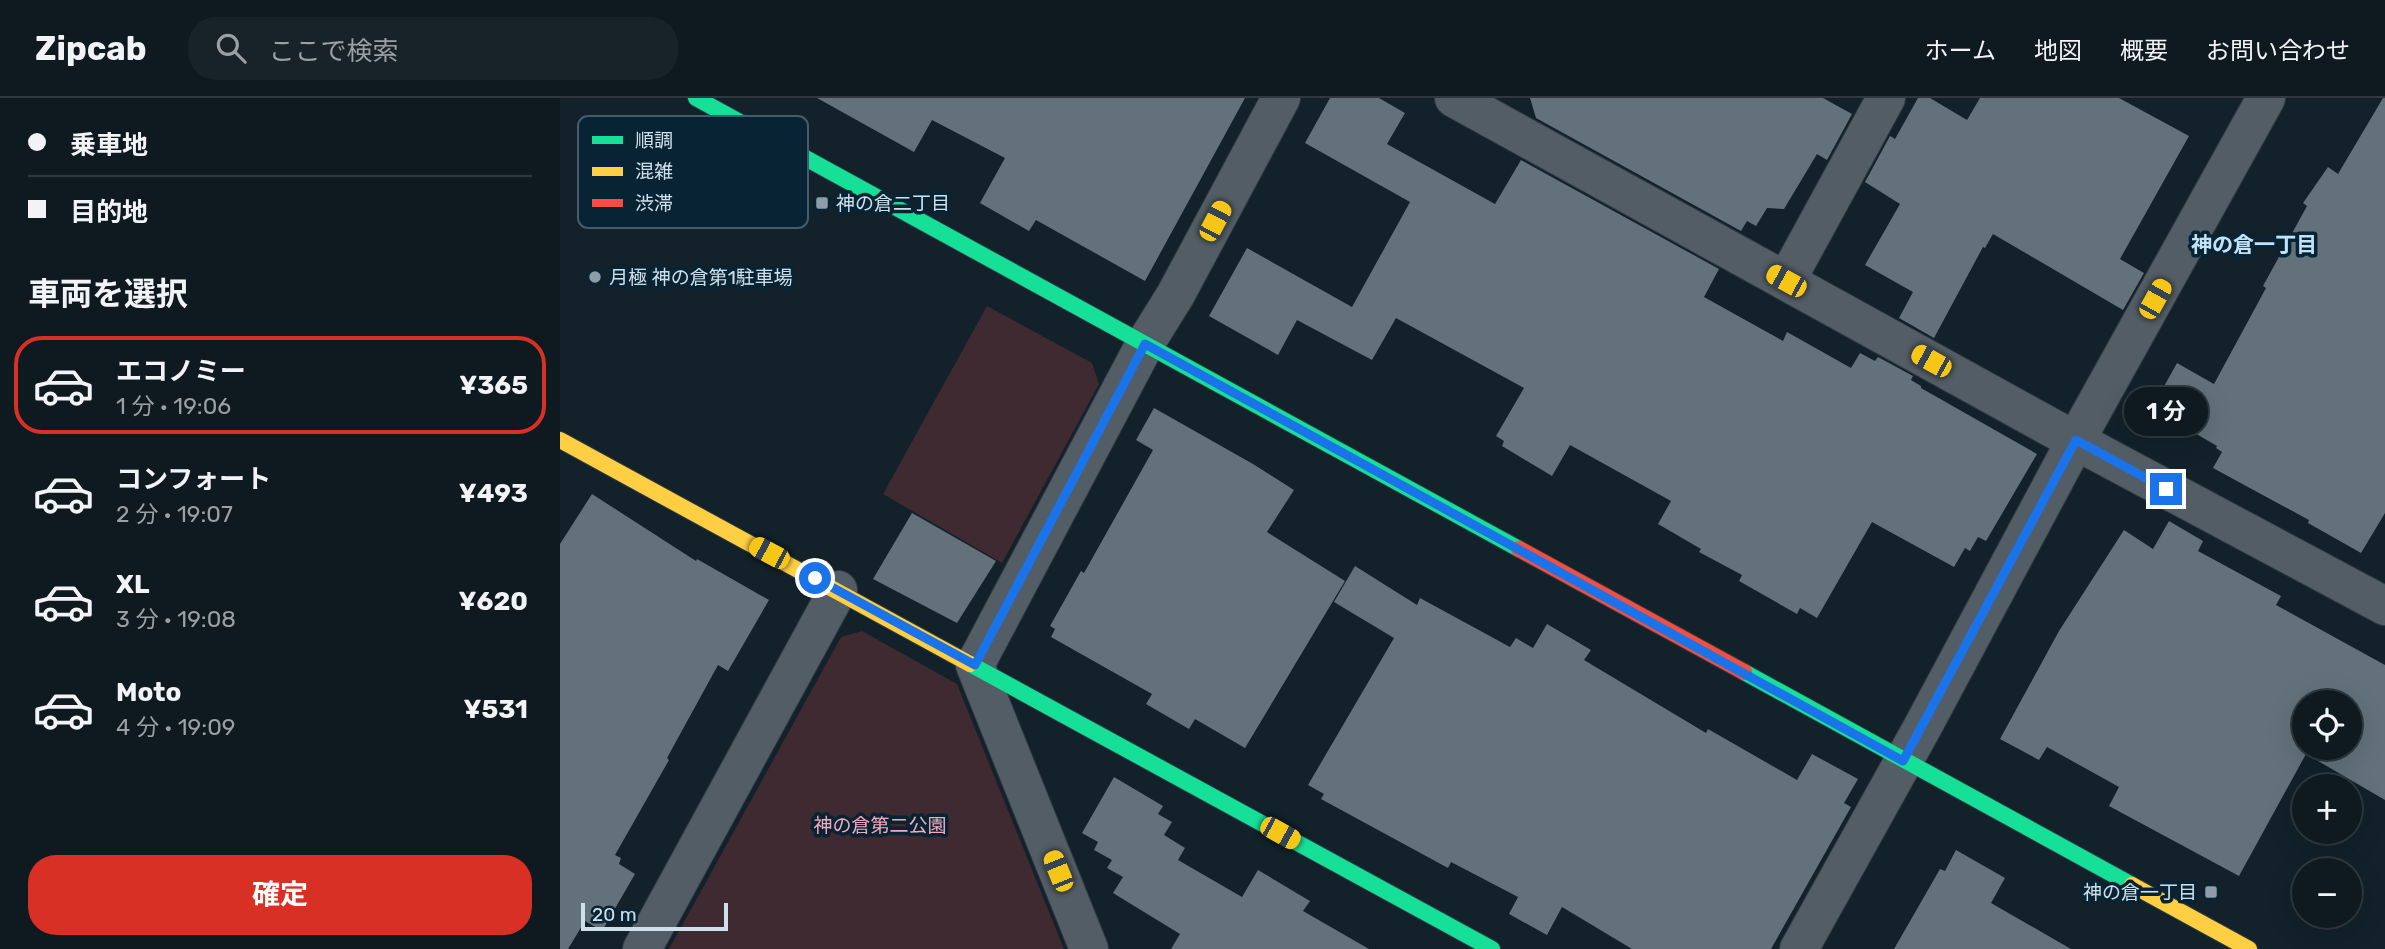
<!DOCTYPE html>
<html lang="ja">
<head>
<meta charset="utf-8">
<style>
	:root { --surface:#0e1920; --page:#172229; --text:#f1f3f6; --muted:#9ba0a5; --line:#2e383e; --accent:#d93025 }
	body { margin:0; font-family:Rubik,"Noto Sans JP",sans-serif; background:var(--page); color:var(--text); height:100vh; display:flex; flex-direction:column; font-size:26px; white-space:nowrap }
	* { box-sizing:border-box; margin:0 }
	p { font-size:23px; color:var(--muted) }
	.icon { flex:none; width:38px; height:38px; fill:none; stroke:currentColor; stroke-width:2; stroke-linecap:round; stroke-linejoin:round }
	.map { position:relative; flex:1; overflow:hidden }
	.panel { display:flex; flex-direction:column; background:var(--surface); width:560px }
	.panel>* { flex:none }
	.guide { display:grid; align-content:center; height:154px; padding:0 28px; background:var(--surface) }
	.buttons { position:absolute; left:1732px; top:592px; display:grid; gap:14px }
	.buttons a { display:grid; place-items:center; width:70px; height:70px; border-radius:50%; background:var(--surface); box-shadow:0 7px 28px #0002,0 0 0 2px var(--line); font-size:35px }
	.scale { position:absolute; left:21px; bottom:18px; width:147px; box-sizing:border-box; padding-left:7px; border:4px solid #d0e0ea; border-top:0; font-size:19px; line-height:24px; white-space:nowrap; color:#d0e0ea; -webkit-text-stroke:5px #082434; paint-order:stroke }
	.end { position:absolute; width:32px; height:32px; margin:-16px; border:9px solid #1a73e8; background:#fff; box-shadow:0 0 0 4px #fff }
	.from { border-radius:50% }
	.bubble { position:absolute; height:49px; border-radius:24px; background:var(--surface); box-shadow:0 7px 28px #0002,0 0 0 2px var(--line); font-size:23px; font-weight:700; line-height:49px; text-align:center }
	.car { position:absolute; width:21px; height:42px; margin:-21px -10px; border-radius:9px; box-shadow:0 0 5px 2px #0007; background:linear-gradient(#f5c518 24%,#345 0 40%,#f5c518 0 76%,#345 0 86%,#f5c518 0) }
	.guide b { display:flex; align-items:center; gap:24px; height:66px; font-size:26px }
	.guide b+b { border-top:2px solid var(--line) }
	.guide i { width:18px; height:18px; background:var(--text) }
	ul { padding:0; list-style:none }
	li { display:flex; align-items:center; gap:21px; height:98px; margin:0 14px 10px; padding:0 14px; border:4px solid transparent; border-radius:28px }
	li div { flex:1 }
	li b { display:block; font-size:26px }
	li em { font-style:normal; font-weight:700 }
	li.selected { border-color:var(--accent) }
	li>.icon { width:63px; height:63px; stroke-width:1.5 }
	h2 { padding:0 28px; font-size:32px; line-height:84px }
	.button { display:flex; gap:14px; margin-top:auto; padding:14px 28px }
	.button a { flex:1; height:80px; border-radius:28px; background:var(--accent); color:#fff; font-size:28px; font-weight:700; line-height:80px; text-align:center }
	header { display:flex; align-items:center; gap:42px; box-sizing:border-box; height:98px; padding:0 35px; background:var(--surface); border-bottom:2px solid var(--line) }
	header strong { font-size:33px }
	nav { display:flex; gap:38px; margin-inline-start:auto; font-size:24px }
	.search { width:490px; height:63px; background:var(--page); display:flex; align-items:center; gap:18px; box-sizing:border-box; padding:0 24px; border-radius:28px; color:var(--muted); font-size:26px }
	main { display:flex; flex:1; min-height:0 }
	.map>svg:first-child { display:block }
	.green { fill:#3e2a30 }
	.building { fill:#62717a; fill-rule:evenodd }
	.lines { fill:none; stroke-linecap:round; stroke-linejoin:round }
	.street-casing { stroke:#303a42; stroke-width:40 }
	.fast-casing { stroke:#303a42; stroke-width:18 }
	.slow-casing { stroke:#303a42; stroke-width:18 }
	.jam-casing { stroke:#303a42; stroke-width:18 }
	.street { stroke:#535d65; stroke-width:38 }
	.fast { stroke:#16e098; stroke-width:16 }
	.slow { stroke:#ffcf43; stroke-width:16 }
	.jam { stroke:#f24e42; stroke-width:16 }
	.route { stroke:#1a73e8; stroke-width:9 }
	.poi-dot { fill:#8e9da7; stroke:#082434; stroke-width:2.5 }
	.labels { text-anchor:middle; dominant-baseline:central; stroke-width:7; stroke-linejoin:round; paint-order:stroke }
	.poi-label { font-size:19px; fill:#d0e0ea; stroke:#082434; text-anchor:start }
	.park-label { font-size:19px; fill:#f5aabb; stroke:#082434 }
	.neighbourhood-label { font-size:21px; font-weight:bold; fill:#c2e2f7; stroke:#082434 }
	.key { fill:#082434; stroke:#445c6b; stroke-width:2 }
	.key-label { font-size:19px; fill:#d0e0ea }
</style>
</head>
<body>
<header>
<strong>Zipcab</strong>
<div class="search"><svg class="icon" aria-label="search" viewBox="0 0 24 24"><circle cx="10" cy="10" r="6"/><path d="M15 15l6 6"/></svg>ここで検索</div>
<nav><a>ホーム</a><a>地図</a><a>概要</a><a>お問い合わせ</a></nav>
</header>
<main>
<section class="panel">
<div class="guide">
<b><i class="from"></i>乗車地</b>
<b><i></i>目的地</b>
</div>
<h2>車両を選択</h2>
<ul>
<li class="selected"><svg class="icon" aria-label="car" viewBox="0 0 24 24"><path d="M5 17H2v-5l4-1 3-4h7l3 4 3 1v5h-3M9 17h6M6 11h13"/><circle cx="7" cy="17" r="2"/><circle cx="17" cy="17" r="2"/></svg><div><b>エコノミー</b><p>1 分 · 19:06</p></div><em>¥365</em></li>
<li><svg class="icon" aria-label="car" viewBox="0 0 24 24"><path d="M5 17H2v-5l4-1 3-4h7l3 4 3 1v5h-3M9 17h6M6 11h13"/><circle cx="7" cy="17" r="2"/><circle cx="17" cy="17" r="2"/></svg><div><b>コンフォート</b><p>2 分 · 19:07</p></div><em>¥493</em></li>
<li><svg class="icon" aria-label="car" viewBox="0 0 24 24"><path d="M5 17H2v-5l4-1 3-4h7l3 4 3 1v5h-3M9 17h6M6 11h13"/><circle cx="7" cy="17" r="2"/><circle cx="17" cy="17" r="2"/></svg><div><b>XL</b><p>3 分 · 19:08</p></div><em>¥620</em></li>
<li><svg class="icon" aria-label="car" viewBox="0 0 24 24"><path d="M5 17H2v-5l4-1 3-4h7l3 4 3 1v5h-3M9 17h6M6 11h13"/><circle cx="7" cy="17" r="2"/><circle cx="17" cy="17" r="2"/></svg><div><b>Moto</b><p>4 分 · 19:09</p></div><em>¥531</em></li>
</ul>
<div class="button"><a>確定</a></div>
</section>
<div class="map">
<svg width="1825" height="851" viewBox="0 0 1825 851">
	<rect width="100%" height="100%" fill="#12212a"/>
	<!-- green -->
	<g class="green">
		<polygon points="427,208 532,265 539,286 442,465 323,396"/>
		<polygon points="302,533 397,586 504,851 109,851 281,539"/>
	</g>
	<!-- building -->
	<g class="building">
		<polygon points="257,0 685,0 585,183 476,122 469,133 420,105 445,60 372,22 354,54"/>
		<polygon points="770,0 819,0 845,15 827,46 935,106 961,62 1159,171 1144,199 1223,243 1227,234 1291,270 1300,255 1315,263 1318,259 1353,278 1351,282 1361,288 1361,290 1477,356 1426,443 1418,439 1410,453 1405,450 1394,469 1312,424 1257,520 1240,510 1237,516 1179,483 1182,477 1139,454 1141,451 1098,426 1111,403 1010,347 992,378 942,348 944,343 936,338 964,290 836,220 812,262 737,222 718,257 649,218 687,150 792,209 850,104 745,45"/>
		<polygon points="970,0 1263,0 1292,16 1267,62 1257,56 1224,111 1207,110 1196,128 1187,123 1181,133 976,20"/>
		<polygon points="1358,0 1370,0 1407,22 1420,0 1559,0 1629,38 1560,161 1584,175 1563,212 1433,136 1425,150 1423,149 1374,240 1339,220 1353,194 1305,167 1340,106 1305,84 1330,38 1335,41"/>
		<polygon points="1823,0 1825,0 1825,415 1801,455 1748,425 1749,422 1653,370 1662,354 1656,350 1657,348 1592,310 1617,265 1654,286 1706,190 1703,188 1747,108 1743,105 1768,69 1778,76"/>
		<polygon points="594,310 693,366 734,392 707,434 785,483 685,650 635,621 629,631 586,606 592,596 491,539 495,531 490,528 521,473 524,475 593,352 576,342"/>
		<polygon points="32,396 136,463 137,461 209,502 168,573 158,567 107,660 109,662 55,757 61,760 59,766 75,776 42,833 25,823 8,851 0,851 0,446"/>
		<polygon points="352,415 436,463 397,525 313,481"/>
		<path d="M1609 423 1643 443 1638 453 1721 498 1716 507 1825 567V702L1746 656 1679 778 1549 708 1559 689 1487 649 1479 662 1440 641 1499 533 1564 432 1593 451ZM1745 604H1790V649H1745Z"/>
		<polygon points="795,468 857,507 860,500 950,549 956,540 973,550 987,526 1031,552 1024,562 1146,635 1148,631 1237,682 1252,656 1298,681 1284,705 1291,709 1211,851 1072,851 1002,809 987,837 949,816 958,799 891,764 888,770 761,701 764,696 748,687 834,540 774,504"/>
		<polygon points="554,679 603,708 598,716 612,724 604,737 625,750 618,762 682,799 698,772 750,803 743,813 809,851 611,851 620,836 553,795 563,779 547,770 552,762 534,752 538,744 522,735"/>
		<polygon points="1396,752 1445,780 1431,805 1511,851 1334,851 1380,771 1385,773"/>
	</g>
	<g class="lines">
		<defs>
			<g id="street">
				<polyline points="894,0 1492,330 1825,508"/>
				<polyline points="1226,183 1326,0"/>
				<polyline points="82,851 278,492"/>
				<polyline points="529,851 415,567 585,246 616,196 721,0"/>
				<polyline points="1239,851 1362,630 1516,342 1706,0"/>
			</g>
			<g id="fast">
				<polyline points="136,0 959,451"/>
				<polyline points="410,566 932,851"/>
				<polyline points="1184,574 1572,787"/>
			</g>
			<g id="slow">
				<polyline points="0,342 410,566"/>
				<polyline points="1572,787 1689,851"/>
			</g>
			<polyline id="jam" points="959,451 1184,574"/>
		</defs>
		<!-- street casing -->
		<use href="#street" class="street-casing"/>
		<!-- fast casing -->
		<use href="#fast" class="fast-casing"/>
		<!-- slow casing -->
		<use href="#slow" class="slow-casing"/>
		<!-- jam casing -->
		<use href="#jam" class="jam-casing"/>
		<!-- street -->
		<use href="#street" class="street"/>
		<!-- fast -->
		<use href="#fast" class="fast"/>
		<!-- slow -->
		<use href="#slow" class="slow"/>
		<!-- jam -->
		<use href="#jam" class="jam"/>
	</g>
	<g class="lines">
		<!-- route -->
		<polyline class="route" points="255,480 415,567 585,246 1343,663 1516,342 1606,391"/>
	</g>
	<!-- markers -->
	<g class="poi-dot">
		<rect x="255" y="98" width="14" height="14" rx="3.5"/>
		<circle cx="35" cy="179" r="7"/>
		<rect x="1644" y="787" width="14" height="14" rx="3.5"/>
	</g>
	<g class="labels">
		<!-- poi labels -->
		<g class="poi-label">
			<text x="276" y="105">神の倉二丁目</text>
			<text x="49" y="179">月極 神の倉第1駐車場</text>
			<text x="1637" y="794" text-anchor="end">神の倉一丁目</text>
		</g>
		<!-- park labels -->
		<g class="park-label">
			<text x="320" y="727">神の倉第二公園</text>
		</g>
		<!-- neighbourhood labels -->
		<g class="neighbourhood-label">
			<text x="1694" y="146">神の倉一丁目</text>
		</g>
	</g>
	<!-- legend -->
	<rect x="18" y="18" width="230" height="112" rx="10" class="key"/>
	<rect x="32" y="38" width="31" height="8" fill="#16e098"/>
	<rect x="32" y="69" width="31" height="9" fill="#ffcf43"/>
	<rect x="32" y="101" width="31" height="8" fill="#f24e42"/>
	<g class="key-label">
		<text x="75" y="49">順調</text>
		<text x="75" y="80">混雑</text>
		<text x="75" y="112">渋滞</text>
	</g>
</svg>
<div class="buttons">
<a><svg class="icon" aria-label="locate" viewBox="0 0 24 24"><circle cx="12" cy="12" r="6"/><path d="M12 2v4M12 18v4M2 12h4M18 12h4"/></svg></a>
<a>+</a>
<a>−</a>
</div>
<div class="scale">20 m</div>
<i class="end from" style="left:255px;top:480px"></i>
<i class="end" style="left:1606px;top:391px"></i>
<div class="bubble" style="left:1564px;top:289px;width:84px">1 分</div>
<i class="car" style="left:655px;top:123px;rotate:28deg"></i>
<i class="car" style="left:1226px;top:183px;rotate:299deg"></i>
<i class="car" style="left:1595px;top:201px;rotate:29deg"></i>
<i class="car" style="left:1371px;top:263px;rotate:299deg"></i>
<i class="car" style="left:209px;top:455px;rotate:298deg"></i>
<i class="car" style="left:720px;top:735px;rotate:119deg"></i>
<i class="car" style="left:498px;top:773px;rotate:338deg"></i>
</div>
</main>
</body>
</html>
